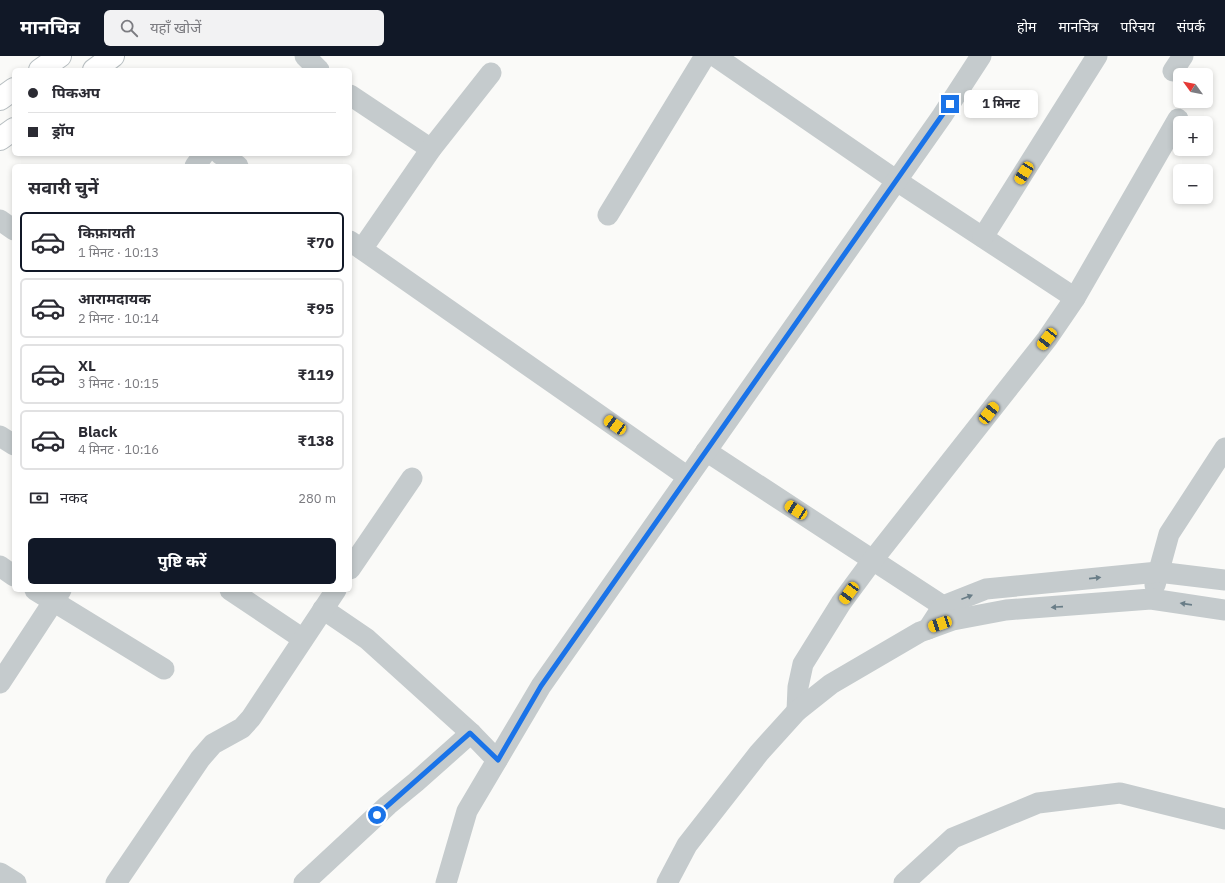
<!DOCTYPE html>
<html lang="hi">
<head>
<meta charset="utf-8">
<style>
	:root { --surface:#fff; --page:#f2f2f3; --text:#2b2b33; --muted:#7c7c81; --line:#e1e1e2; --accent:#111827 }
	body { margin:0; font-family:"IBM Plex Sans","Noto Sans Devanagari",sans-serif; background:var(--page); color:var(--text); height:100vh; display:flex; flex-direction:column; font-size:15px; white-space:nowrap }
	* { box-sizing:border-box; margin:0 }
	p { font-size:13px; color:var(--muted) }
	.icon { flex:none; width:22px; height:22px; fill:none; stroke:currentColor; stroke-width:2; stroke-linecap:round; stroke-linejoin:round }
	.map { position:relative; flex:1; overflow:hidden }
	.drawer { position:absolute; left:12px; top:108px; width:340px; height:428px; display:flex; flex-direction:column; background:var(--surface); border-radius:6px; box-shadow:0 2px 6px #0003 }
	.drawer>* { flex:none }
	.guide { position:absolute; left:12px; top:12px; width:340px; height:88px; border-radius:6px; box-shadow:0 2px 6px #0003; display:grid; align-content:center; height:88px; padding:0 16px; background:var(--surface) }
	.needle { width:26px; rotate:303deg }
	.controls { position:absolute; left:1173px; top:12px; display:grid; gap:8px }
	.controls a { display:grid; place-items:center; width:40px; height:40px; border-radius:6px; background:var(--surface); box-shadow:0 2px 6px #0003; font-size:20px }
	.end { position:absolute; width:18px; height:18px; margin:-9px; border:5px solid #1a73e8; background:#fff; box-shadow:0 0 0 2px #fff }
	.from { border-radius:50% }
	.bubble { position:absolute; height:28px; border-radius:6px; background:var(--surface); box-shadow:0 2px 6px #0003; font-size:13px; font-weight:700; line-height:28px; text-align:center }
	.car { position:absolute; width:12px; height:24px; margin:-12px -6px; border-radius:5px; box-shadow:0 0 3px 1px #0007; background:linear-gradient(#f5c518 24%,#345 0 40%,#f5c518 0 76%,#345 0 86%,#f5c518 0) }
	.guide b { display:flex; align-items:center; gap:14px; height:38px; font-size:15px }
	.guide b+b { border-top:1px solid var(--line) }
	.guide i { width:10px; height:10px; background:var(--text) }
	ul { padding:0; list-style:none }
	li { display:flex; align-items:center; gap:12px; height:60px; margin:0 8px 6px; padding:0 8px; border:2px solid var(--line); border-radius:6px }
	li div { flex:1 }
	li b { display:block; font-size:15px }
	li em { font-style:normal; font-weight:700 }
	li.selected { border-color:var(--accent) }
	li>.icon { width:36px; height:36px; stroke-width:1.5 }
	h2 { padding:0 16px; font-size:18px; line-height:48px }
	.pay { display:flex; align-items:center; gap:10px; height:44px; padding:0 16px; font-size:15px }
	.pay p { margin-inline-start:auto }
	.button { display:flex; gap:8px; margin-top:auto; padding:8px 16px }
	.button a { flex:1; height:46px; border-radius:6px; background:var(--accent); color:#fff; font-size:16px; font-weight:700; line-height:46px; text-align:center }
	header { display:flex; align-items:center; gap:24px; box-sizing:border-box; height:56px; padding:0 20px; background:var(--accent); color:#fff }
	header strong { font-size:19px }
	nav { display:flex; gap:22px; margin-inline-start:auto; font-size:14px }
	.search { width:280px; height:36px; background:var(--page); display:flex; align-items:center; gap:10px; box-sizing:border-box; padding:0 14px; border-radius:6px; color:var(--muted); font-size:15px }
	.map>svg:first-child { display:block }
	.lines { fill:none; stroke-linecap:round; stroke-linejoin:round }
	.secondary-casing { stroke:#b8bfc2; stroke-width:24 }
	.street { stroke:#c5cbcd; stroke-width:21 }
	.secondary { stroke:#fff; stroke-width:22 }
	.oneway { fill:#697d87 }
	.route { stroke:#1a73e8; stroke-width:5 }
</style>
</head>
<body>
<header>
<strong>मानचित्र</strong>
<div class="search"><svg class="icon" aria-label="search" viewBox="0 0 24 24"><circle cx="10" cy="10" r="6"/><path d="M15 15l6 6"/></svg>यहाँ खोजें</div>
<nav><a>होम</a><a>मानचित्र</a><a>परिचय</a><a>संपर्क</a></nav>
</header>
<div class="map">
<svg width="1225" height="827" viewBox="0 0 1225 827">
	<rect width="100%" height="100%" fill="#fafaf8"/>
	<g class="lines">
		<defs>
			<g id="secondary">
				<polyline points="40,14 60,0"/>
				<polyline points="94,14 113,0"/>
				<polyline points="0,43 14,33"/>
				<polyline points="0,83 14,73"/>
			</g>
		</defs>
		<!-- secondary casing -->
		<use href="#secondary" class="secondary-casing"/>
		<!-- street -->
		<g class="street">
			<polyline points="305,0 319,14"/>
			<polyline points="715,0 897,125 1075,242"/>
			<polyline points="1173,15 1183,0"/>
			<polyline points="350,39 431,93"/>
			<polyline points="220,98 238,110"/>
			<polyline points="195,110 204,98"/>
			<polyline points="608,159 705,0"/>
			<polyline points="0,164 14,174"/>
			<polyline points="983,181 1097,0"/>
			<polyline points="350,185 688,421"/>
			<polyline points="362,193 431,93 491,17"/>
			<polyline points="0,380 14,389"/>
			<polyline points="706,395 943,550 950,560"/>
			<polyline points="0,510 14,520"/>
			<polyline points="350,513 412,422"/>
			<polyline points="1155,529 1169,478 1225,392"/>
			<polyline points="35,534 164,613"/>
			<polyline points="230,534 303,583"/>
			<polyline points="323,553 367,583 471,677 497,704"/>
			<polyline points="928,573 943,550 986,533 1158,516 1225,524"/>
			<polyline points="0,627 61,534"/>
			<polyline points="797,655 798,631 803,608 841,547 872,505 1047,283 1075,242 1178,63"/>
			<polyline points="0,817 16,827"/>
			<polyline points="116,827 200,703 213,688 242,672 251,662 336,534"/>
			<polyline points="304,827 388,749 416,726 471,677"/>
			<polyline points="446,827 467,755 541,630 942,60 981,0"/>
			<polyline points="667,827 687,789 759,697 797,655 831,628 920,576 953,564 1006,554 1151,543 1225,554"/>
			<polyline points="904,827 953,782 1038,747 1120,737 1225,763"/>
		</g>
		<!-- secondary -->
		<use href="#secondary" class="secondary"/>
	</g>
	<!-- one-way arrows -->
	<defs><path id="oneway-solid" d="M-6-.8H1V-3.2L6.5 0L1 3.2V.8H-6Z"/></defs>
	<g class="oneway">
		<use href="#oneway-solid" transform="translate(1095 522) rotate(-6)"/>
		<use href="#oneway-solid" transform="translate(967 541) rotate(-21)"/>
		<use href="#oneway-solid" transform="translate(1186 548) rotate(-172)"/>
		<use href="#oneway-solid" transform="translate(1057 551) rotate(176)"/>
	</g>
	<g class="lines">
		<!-- route -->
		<polyline class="route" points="377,759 470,677 498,704 541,630 950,48"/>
	</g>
</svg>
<div class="controls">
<a><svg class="needle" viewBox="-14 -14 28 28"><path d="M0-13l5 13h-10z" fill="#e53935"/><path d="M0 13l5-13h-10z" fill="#7c7c81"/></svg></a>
<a>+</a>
<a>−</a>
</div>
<i class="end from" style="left:377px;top:759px"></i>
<i class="end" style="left:950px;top:48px"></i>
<div class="bubble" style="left:964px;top:34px;width:74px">1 मिनट</div>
<i class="car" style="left:1024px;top:117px;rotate:212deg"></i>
<i class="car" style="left:1047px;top:283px;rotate:218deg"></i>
<i class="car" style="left:989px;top:357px;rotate:38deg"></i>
<i class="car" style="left:615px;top:369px;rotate:305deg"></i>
<i class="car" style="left:796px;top:454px;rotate:303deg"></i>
<i class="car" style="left:849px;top:537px;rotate:216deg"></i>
<i class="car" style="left:940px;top:568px;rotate:251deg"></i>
<div class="guide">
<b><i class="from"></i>पिकअप</b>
<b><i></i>ड्रॉप</b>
</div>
<section class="drawer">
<h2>सवारी चुनें</h2>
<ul>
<li class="selected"><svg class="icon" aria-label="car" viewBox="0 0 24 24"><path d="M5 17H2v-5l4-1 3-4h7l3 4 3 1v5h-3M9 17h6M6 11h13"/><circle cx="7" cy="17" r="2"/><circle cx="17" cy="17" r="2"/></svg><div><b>किफ़ायती</b><p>1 मिनट · 10:13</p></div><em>₹70</em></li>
<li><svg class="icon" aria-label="car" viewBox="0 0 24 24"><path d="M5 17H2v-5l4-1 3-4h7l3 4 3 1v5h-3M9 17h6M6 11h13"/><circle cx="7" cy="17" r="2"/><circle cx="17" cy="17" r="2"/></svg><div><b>आरामदायक</b><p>2 मिनट · 10:14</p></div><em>₹95</em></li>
<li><svg class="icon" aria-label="car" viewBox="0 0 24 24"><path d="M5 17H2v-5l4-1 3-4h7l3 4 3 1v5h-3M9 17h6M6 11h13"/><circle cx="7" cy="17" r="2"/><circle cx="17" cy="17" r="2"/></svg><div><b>XL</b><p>3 मिनट · 10:15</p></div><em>₹119</em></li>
<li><svg class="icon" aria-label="car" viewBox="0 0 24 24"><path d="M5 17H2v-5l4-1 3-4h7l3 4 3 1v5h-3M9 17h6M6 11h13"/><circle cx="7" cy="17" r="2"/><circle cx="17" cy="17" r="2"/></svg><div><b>Black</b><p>4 मिनट · 10:16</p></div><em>₹138</em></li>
</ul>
<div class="pay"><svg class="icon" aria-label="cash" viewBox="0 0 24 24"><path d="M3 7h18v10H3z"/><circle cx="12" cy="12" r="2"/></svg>नकद<p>280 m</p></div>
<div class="button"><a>पुष्टि करें</a></div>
</section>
</div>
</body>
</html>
